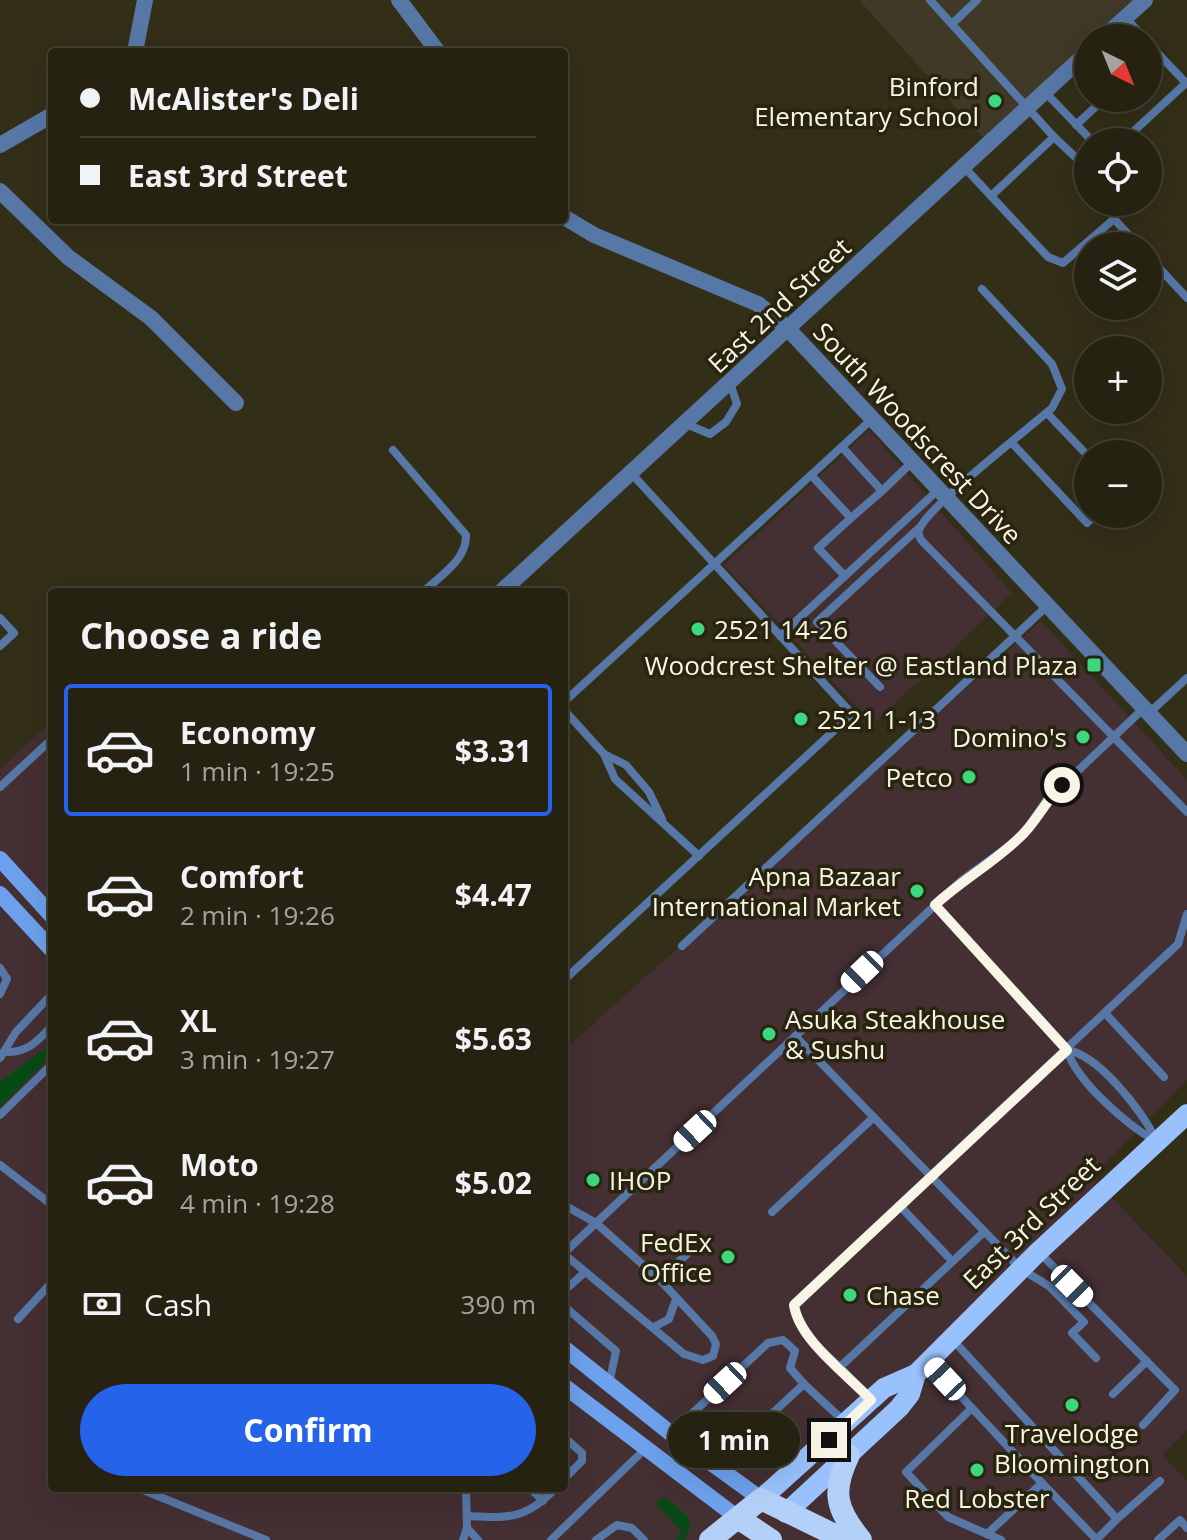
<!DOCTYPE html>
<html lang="en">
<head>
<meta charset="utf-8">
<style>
	:root { --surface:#262212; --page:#2e2a1b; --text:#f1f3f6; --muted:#a4a49f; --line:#423f32; --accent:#2563eb }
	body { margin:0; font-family:"Open Sans",sans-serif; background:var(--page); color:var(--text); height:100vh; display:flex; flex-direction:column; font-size:30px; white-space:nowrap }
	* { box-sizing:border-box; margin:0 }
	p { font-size:26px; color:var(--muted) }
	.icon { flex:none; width:44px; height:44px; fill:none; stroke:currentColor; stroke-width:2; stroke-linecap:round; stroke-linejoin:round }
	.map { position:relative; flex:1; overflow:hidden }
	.side { position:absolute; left:48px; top:588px; width:520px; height:904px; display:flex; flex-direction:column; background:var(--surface); border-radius:8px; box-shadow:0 8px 32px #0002,0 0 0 2px var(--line) }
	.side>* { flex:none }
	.top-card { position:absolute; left:48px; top:48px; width:520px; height:176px; border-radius:8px; box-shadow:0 8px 32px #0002,0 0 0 2px var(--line); display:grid; align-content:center; height:176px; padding:0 32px; background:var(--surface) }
	.needle { width:52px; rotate:137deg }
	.tools { position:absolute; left:1074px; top:24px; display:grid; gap:16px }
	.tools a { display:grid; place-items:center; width:88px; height:88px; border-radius:50%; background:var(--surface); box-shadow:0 8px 32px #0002,0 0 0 2px var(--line); font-size:40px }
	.end { position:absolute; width:36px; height:36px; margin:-18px; border:10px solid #f8f5e7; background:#111; box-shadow:0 0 0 4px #111 }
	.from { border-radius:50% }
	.bubble { position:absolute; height:56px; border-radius:28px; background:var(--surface); box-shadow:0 8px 32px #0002,0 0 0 2px var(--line); font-size:26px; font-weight:700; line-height:56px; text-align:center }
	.car { position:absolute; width:24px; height:48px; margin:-24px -12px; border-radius:10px; box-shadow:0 0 6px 2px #0007; background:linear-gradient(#fff 24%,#345 0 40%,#fff 0 76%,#345 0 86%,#fff 0) }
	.top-card b { display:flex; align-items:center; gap:28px; height:76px; font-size:30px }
	.top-card b+b { border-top:2px solid var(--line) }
	.top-card i { width:20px; height:20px; background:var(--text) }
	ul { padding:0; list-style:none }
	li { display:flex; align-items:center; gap:24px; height:132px; margin:0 16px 12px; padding:0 16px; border:4px solid transparent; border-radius:8px }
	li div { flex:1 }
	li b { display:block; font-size:30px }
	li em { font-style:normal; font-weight:700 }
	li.selected { border-color:var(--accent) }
	li>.icon { width:72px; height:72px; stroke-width:1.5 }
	h2 { padding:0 32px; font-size:36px; line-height:96px }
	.pay { display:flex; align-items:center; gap:20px; height:88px; padding:0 32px; font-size:30px }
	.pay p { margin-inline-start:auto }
	.cta { display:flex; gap:16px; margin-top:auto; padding:16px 32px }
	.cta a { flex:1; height:92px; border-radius:48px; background:var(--accent); color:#fff; font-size:32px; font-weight:700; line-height:92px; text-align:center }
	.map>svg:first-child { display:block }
	.commercial { fill:#442f33 }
	.education { fill:#403928 }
	.green { fill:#074a15 }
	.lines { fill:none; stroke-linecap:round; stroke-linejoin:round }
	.service { stroke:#5778a7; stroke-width:8 }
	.minor { stroke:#5778a7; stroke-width:16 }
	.tertiary { stroke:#5778a7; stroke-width:16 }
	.secondary { stroke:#6da1ed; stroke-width:16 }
	.primary { stroke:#99c2fc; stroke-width:20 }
	.trunk { stroke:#b3d0f8; stroke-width:22 }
	.route { stroke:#f8f5e7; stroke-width:10 }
	.poi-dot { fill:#3cd77e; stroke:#29240e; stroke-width:3 }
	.labels { text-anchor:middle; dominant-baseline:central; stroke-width:7; stroke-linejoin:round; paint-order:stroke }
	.poi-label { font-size:26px; fill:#f8f5e7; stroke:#29240e; text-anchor:end }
	.street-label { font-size:26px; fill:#f8f5e7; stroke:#29240e }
</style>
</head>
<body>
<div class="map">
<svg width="1187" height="1540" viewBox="0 0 1187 1540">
	<rect width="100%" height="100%" fill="#332e18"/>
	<!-- commercial -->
	<g class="commercial">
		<polygon points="869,430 1012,593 873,724 724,565"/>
		<polygon points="1041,621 1187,780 1187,1080 1092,1177 1187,1276 1187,1430 1162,1455 1187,1481 1187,1540 0,1540 0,769 52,721 52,1488 564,1488 564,1038 571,1044"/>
	</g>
	<!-- education -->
	<polygon class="education" points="859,0 1150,0 1108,38 1088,38 1088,57 991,146"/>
	<!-- green -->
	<g class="green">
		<polygon points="52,1043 52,1055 0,1107 0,1082"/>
		<polygon points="664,1496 689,1517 690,1528 685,1540 675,1539 682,1532 656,1504"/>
	</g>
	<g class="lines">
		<!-- service -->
		<g class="service">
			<polyline points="930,0 1054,137 991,196 964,167"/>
			<polyline points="1126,18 1144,38"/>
			<polyline points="952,24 977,0"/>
			<polyline points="1148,43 1187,84"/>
			<polyline points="1045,92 1093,142"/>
			<polyline points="1076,125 1105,98"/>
			<polyline points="1054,137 1088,169"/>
			<polyline points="1122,142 1186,83"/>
			<polyline points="991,196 1048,257 1063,263 1114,219 1116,202"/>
			<polyline points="1114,219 1139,246"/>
			<polyline points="1148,256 1187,298"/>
			<path d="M982 289 1052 364 1062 389 1052 408C1028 429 930 505 920 528 917 533 919 535 921 540L1015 636 1047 606"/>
			<polyline points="1047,413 1088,456"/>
			<polyline points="686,424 710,434 726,422 737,404 730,383"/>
			<polyline points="1012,443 1087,523 1097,514"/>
			<polyline points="842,447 882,491 912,462"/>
			<path d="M393 450 466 535C467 560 440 576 423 592"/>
			<polyline points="811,475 851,518 882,491"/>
			<polyline points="845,576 818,548 851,518"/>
			<polyline points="0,618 14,633 0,646"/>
			<polyline points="780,636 938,490"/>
			<polyline points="880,687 817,622 919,528"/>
			<polyline points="564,702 872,419"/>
			<polyline points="564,710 604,754 626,765 649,792 662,819"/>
			<polyline points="1148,714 1187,678"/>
			<polyline points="604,754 615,779 699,856"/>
			<polyline points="0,787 52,739"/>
			<path d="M935 905 1067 1050C1077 1082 1127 1125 1157 1142"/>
			<polyline points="682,946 1015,636 1187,812"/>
			<polyline points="0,968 7,979 0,994"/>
			<polyline points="564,980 852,714 631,473"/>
			<polyline points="1105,1013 1164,1077"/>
			<polyline points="795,1036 1021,1269 1049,1286 1084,1322 1072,1333 1096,1358"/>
			<path d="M1067 1050C1099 1055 1142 1111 1156 1140"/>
			<path d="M6 1052C28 1053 37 1041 52 1026"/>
			<polyline points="0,1058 16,1032 52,994"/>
			<polyline points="0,1115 52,1064"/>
			<polyline points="0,1165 52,1205"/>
			<polyline points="564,1205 596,1223 660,1280 712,1336 716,1344 713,1356 703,1360 684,1354 564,1254"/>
			<polyline points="899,1205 952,1261"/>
			<polyline points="772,1212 874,1117"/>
			<path d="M984 1232 840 1367C820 1349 798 1333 794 1305L803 1295 1178 944 1187 914"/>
			<polyline points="1039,1252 1175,1390 1143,1425"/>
			<polyline points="564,1253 962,880 1020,838 1046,801 1143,709"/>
			<polyline points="660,1280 690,1251"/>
			<polyline points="564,1291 585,1272"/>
			<polyline points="564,1306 616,1351 609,1384"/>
			<polyline points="18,1319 52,1282"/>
			<polyline points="654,1327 669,1319 676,1299"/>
			<polyline points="952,1339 1117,1519 1097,1539"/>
			<polyline points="929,1362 1042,1483 987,1534 948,1517 906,1472 972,1408"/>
			<polyline points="840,1367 871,1400"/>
			<polyline points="1113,1394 1147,1361"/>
			<polyline points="683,1422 768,1343 783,1340 795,1351 790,1368 804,1384"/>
			<path d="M671 1433C693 1412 709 1428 733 1441L750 1434 804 1384 846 1423"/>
			<polyline points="564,1437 582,1453 582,1461 564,1479"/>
			<polyline points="1042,1483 1097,1540"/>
			<polyline points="138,1488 266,1540"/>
			<polyline points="530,1488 543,1501"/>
			<path d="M467 1516C509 1518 525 1520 556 1488"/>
			<polyline points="1117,1519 1160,1481"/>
			<polyline points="467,1528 478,1540"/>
			<polyline points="987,1534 1001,1540"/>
			<polyline points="463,1540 467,1528 466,1488"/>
			<polyline points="551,1540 644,1450"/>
			<polyline points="596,1540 617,1525 632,1528 644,1540"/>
			<polyline points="1158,1540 1180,1520 1187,1528"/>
		</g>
		<!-- minor -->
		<g class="minor">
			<polyline points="399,0 438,52"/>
			<polyline points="135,52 145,0"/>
			<polyline points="0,145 52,115"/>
			<polyline points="0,191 68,257 151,318 236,403"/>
			<polyline points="564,217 594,235 758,304 789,330 1187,754"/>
		</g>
		<!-- tertiary -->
		<g class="tertiary">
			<polyline points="1103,38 1145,0"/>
			<polyline points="501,592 1088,52"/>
		</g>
		<!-- secondary -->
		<g class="secondary">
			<polyline points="0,859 52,916"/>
			<polyline points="0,894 52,950"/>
			<polyline points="564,1348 674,1436 761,1499"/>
			<polyline points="564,1386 738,1518"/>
		</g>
		<!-- primary -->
		<g class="primary">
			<polyline points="761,1499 884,1388 916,1374"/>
			<polyline points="786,1513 899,1408 910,1394 916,1374 1038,1252 1187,1114"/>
		</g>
		<!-- trunk -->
		<g class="trunk">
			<path d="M849 1455C831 1492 836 1509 861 1540"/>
			<polyline points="738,1518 771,1540"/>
			<polyline points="710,1540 761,1499 845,1540"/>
		</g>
	</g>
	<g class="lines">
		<!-- route -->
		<path class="route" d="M829 1440 871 1400C847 1374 799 1340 794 1305L1067 1050 935 905C961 881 993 863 1019 838 1036 823 1045 801 1062 785"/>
	</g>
	<!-- markers -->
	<g class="poi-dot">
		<circle cx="995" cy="101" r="8"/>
		<circle cx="698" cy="629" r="8"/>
		<rect x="1086" y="657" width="16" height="16" rx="4"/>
		<circle cx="801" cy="719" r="8"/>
		<circle cx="1083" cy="737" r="8"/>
		<circle cx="969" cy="777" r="8"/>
		<circle cx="917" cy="891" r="8"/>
		<circle cx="769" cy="1034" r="8"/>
		<circle cx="593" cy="1180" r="8"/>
		<circle cx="728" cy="1257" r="8"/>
		<circle cx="850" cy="1295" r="8"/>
		<circle cx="1072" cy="1405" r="8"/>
		<circle cx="977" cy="1470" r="8"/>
	</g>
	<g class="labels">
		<!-- poi labels -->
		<g class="poi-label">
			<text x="979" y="86">Binford<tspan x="979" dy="30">Elementary School</tspan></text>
			<text x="714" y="629" text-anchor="start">2521 14-26</text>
			<text x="1078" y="665">Woodcrest Shelter @ Eastland Plaza</text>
			<text x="817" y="719" text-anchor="start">2521 1-13</text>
			<text x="1067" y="737">Domino's</text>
			<text x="953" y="777">Petco</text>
			<text x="901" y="876">Apna Bazaar<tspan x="901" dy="30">International Market</tspan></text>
			<text x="785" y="1019" text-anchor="start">Asuka Steakhouse<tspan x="785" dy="30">&amp; Sushu</tspan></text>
			<text x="609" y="1180" text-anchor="start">IHOP</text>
			<text x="712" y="1242">FedEx<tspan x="712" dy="30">Office</tspan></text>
			<text x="866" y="1295" text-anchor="start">Chase</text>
			<text x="1072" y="1433" text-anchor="middle">Travelodge<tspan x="1072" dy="30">Bloomington</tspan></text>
			<text x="977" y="1498" text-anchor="middle">Red Lobster</text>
		</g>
		<!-- street labels -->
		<g class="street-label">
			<text transform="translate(779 305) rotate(-43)">East 2nd Street</text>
			<text transform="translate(918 433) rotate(47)">South Woodscrest Drive</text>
			<text transform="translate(1031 1222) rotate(-44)">East 3rd Street</text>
		</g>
	</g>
</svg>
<div class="tools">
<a><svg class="needle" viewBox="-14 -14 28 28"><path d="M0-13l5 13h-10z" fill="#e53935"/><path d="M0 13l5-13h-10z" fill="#a4a49f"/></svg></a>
<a><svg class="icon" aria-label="locate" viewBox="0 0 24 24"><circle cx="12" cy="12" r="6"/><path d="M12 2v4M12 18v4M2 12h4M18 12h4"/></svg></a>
<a><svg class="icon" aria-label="layers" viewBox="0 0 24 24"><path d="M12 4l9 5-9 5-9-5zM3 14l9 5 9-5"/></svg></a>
<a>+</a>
<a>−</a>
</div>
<i class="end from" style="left:1062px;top:785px"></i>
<i class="end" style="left:829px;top:1440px"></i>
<div class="bubble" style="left:668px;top:1412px;width:132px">1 min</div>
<i class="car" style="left:862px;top:972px;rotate:226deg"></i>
<i class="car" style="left:695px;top:1131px;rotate:227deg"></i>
<i class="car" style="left:1072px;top:1286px;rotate:135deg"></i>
<i class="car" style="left:945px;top:1379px;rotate:317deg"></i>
<i class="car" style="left:725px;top:1383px;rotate:227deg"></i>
<div class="top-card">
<b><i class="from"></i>McAlister's Deli</b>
<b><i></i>East 3rd Street</b>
</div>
<section class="side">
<h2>Choose a ride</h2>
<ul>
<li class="selected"><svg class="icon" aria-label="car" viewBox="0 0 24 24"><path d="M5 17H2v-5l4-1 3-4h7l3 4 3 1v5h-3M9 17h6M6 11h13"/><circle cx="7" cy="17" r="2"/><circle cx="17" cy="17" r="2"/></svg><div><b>Economy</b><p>1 min · 19:25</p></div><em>$3.31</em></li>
<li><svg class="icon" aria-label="car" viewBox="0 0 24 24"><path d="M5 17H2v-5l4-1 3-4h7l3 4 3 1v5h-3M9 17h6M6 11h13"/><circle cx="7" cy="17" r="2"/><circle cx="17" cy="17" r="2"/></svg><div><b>Comfort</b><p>2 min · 19:26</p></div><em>$4.47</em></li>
<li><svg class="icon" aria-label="car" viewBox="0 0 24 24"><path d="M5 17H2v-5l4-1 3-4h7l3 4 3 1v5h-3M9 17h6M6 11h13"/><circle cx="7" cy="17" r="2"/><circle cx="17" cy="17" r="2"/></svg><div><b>XL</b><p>3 min · 19:27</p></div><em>$5.63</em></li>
<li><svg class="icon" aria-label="car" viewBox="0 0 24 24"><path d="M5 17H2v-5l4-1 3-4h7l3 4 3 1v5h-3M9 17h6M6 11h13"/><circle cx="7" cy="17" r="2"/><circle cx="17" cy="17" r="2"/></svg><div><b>Moto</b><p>4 min · 19:28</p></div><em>$5.02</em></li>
</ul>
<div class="pay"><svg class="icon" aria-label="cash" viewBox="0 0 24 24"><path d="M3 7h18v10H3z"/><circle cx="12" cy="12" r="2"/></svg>Cash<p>390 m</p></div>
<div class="cta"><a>Confirm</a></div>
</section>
</div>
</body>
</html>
